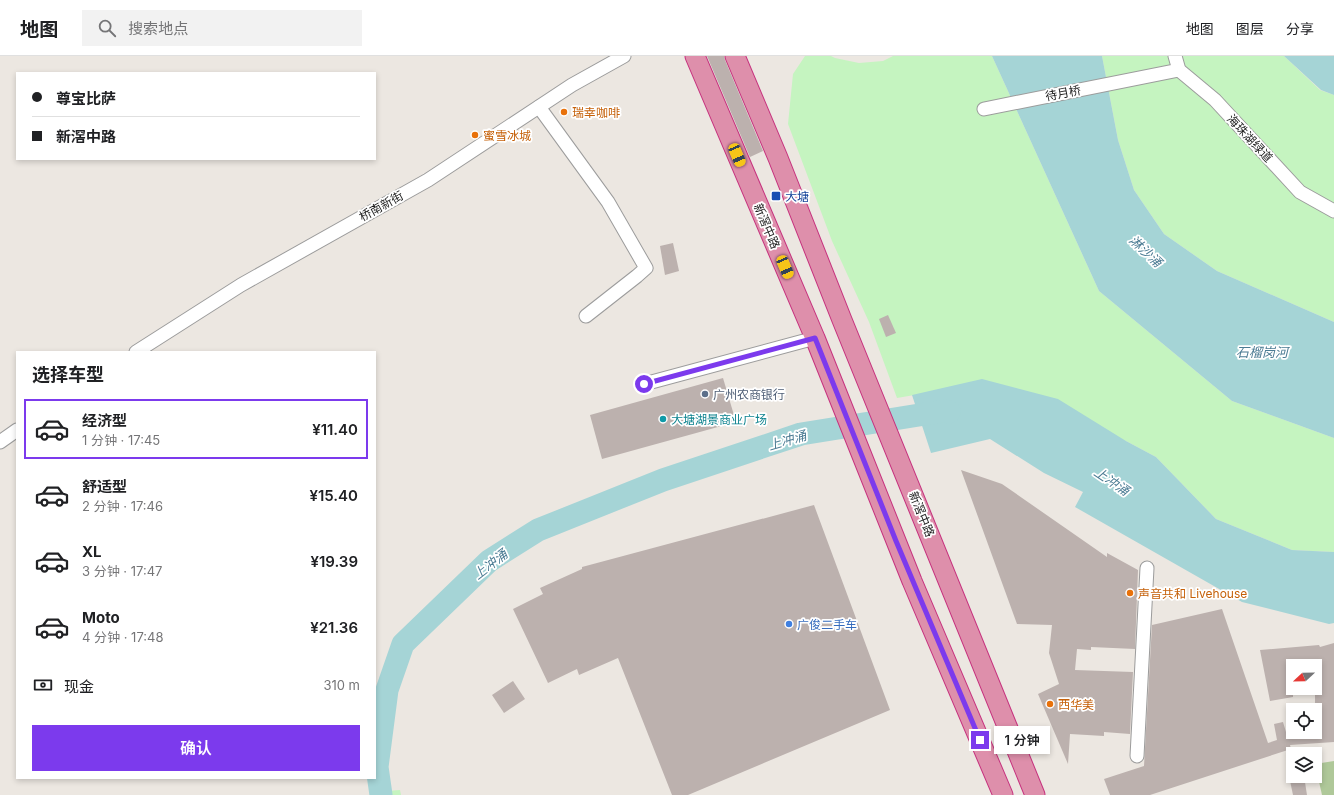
<!DOCTYPE html>
<html lang="zh">
<head>
<meta charset="utf-8">
<style>
	:root { --surface:#fff; --page:#f2f2f2; --text:#202124; --muted:#757577; --line:#e0e0e0; --accent:#7c3aed }
	body { margin:0; font-family:Inter,"Noto Sans SC",sans-serif; background:var(--page); color:var(--text); height:100vh; display:flex; flex-direction:column; font-size:15px; white-space:nowrap }
	* { box-sizing:border-box; margin:0 }
	p { font-size:13px; color:var(--muted) }
	.icon { flex:none; width:22px; height:22px; fill:none; stroke:currentColor; stroke-width:2; stroke-linecap:round; stroke-linejoin:round }
	.map { position:relative; flex:1; overflow:hidden }
	.details { position:absolute; left:16px; top:295px; width:360px; height:428px; display:flex; flex-direction:column; background:var(--surface); border-radius:0px; box-shadow:0 2px 6px #0003 }
	.details>* { flex:none }
	.top-card { position:absolute; left:16px; top:16px; width:360px; height:88px; border-radius:0px; box-shadow:0 2px 6px #0003; display:grid; align-content:center; height:88px; padding:0 16px; background:var(--surface) }
	.needle { width:26px; rotate:248deg }
	.buttons { position:absolute; left:1286px; top:603px; display:grid; gap:8px }
	.buttons a { display:grid; place-items:center; width:36px; height:36px; border-radius:0px; background:var(--surface); box-shadow:0 2px 6px #0003; font-size:20px }
	.end { position:absolute; width:18px; height:18px; margin:-9px; border:5px solid #7c3aed; background:#fff; box-shadow:0 0 0 2px #fff }
	.from { border-radius:50% }
	.bubble { position:absolute; height:28px; border-radius:0px; background:var(--surface); box-shadow:0 2px 6px #0003; font-size:13px; font-weight:600; line-height:28px; text-align:center }
	.car { position:absolute; width:12px; height:24px; margin:-12px -6px; border-radius:5px; box-shadow:0 0 3px 1px #0007; background:linear-gradient(#f5c518 24%,#345 0 40%,#f5c518 0 76%,#345 0 86%,#f5c518 0) }
	.top-card b { display:flex; align-items:center; gap:14px; height:38px; font-size:15px }
	.top-card b+b { border-top:1px solid var(--line) }
	.top-card i { width:10px; height:10px; background:var(--text) }
	ul { padding:0; list-style:none }
	li { display:flex; align-items:center; gap:12px; height:60px; margin:0 8px 6px; padding:0 8px; border:2px solid transparent; border-radius:0px }
	li div { flex:1 }
	li b { display:block; font-size:15px }
	li em { font-style:normal; font-weight:600 }
	li.on { border-color:var(--accent) }
	li>.icon { width:36px; height:36px; stroke-width:1.5 }
	h2 { padding:0 16px; font-size:18px; line-height:48px }
	.pay { display:flex; align-items:center; gap:10px; height:44px; padding:0 16px; font-size:15px }
	.pay p { margin-inline-start:auto }
	.primary-button { display:flex; gap:8px; margin-top:auto; padding:8px 16px }
	.primary-button a { flex:1; height:46px; border-radius:0px; background:var(--accent); color:#fff; font-size:16px; font-weight:600; line-height:46px; text-align:center }
	header { display:flex; align-items:center; gap:24px; box-sizing:border-box; height:56px; padding:0 20px; background:var(--surface); border-bottom:1px solid var(--line) }
	header strong { font-size:19px }
	nav { display:flex; gap:22px; margin-inline-start:auto; font-size:14px }
	.search { width:280px; height:36px; background:var(--page); display:flex; align-items:center; gap:10px; box-sizing:border-box; padding:0 14px; border-radius:0px; color:var(--muted); font-size:15px }
	.map>svg:first-child { display:block }
	.forest { fill:#afc899 }
	.park { fill:#c5f4c0 }
	.water { fill:#a5d4d6 }
	.lines { fill:none; stroke-linecap:round; stroke-linejoin:round }
	.river { stroke:#a5d4d6; stroke-width:23 }
	.building { fill:#bcb1ae }
	.minor-casing { stroke:#9c9c9c; stroke-width:15 }
	.highway-casing { stroke:#c6327e; stroke-width:21 }
	.minor { stroke:#fff; stroke-width:13 }
	.highway { stroke:#de8fab; stroke-width:19 }
	.route { stroke:#7c3aed; stroke-width:5 }
	.food-dot { fill:#e8710a; stroke:#fff; stroke-width:1.5 }
	.transit-dot { fill:#1a4fb4; stroke:#fff; stroke-width:1.5 }
	.service-dot { fill:#5c6f8a; stroke:#fff; stroke-width:1.5 }
	.culture-dot { fill:#0f9aa8; stroke:#fff; stroke-width:1.5 }
	.shop-dot { fill:#3f7fe0; stroke:#fff; stroke-width:1.5 }
	.labels { text-anchor:middle; dominant-baseline:central; stroke-width:3.5; stroke-linejoin:round; paint-order:stroke }
	.street-label { font-size:12px; fill:#1b1b1b; stroke:#fff }
	.food-label { font-size:12px; fill:#c56008; stroke:#fff; text-anchor:start }
	.transit-label { font-size:12px; fill:#164399; stroke:#fff; text-anchor:start }
	.service-label { font-size:12px; fill:#4e5e75; stroke:#fff; text-anchor:start }
	.culture-label { font-size:12px; fill:#0d838f; stroke:#fff; text-anchor:start }
	.shop-label { font-size:12px; fill:#366cbe; stroke:#fff; text-anchor:start }
	.water-label { font-size:13px; font-style:italic; fill:#4b7b93; stroke:#fff }
</style>
</head>
<body>
<header>
<strong>地图</strong>
<div class="search"><svg class="icon" aria-label="search" viewBox="0 0 24 24"><circle cx="10" cy="10" r="6"/><path d="M15 15l6 6"/></svg>搜索地点</div>
<nav><a>地图</a><a>图层</a><a>分享</a></nav>
</header>
<div class="map">
<svg width="1334" height="739" viewBox="0 0 1334 739">
	<rect width="100%" height="100%" fill="#ece7e1"/>
	<!-- forest -->
	<polygon class="forest" points="1334,705 1334,739 1322,739 1315,708"/>
	<!-- park -->
	<g class="park">
		<polygon points="805,0 831,0 835,2 859,7 883,5 893,0 992,0 1099,235 1232,345 1334,382 1334,496 1292,494 1216,463 1156,401 1126,385 926,337 897,342 869,266 832,185 788,68 793,18"/>
		<polygon points="1102,0 1284,0 1320,34 1334,39 1334,266 1217,215 1164,178 1134,134 1118,84"/>
		<polygon points="400,734 401,739 387,739 386,735"/>
	</g>
	<!-- water -->
	<g class="water">
		<polygon points="992,0 1102,0 1118,84 1134,134 1164,178 1217,215 1334,266 1334,382 1232,345 1099,235"/>
		<polygon points="1284,0 1334,0 1334,39 1321,34"/>
		<polygon points="982,323 1058,343 1126,385 1156,401 1216,463 1292,494 1334,496 1334,567 1329,568 1242,546 1075,451 1083,436 1044,417 990,383 931,397 912,339"/>
	</g>
	<g class="lines">
		<!-- river -->
		<polyline class="river" points="381,739 377,711 387,634 403,588 489,505 538,474 663,424 801,378 944,355 949,356"/>
	</g>
	<!-- building -->
	<g class="building">
		<polygon points="707,0 724,0 725,4 763,95 750,101"/>
		<polygon points="673,187 679,215 665,219 660,190"/>
		<polygon points="888,259 896,277 886,281 879,263"/>
		<polygon points="723,322 736,366 602,403 590,359"/>
		<polygon points="961,414 1002,428 1107,501 1107,497 1138,514 1135,593 1091,591 1091,594 1077,593 1075,614 1133,616 1130,678 1104,676 1104,680 1070,678 1068,708 1038,638 1059,628 1049,597 1052,569 1017,568"/>
		<polygon points="814,449 890,654 688,739 672,739 618,602 579,619 577,613 548,627 513,553 543,538 540,532 582,513 582,511"/>
		<polygon points="1222,553 1268,687 1277,684 1274,668 1283,666 1286,676 1315,676 1315,610 1293,610 1293,641 1270,645 1260,594 1319,589 1320,591 1334,587 1334,686 1290,689 1291,693 1150,739 1110,739 1104,723 1144,710 1152,569"/>
		<polygon points="513,625 525,643 504,657 492,639"/>
		<polygon points="1289,720 1304,720 1307,739 1293,739"/>
	</g>
	<g class="lines">
		<defs>
			<g id="minor">
				<polyline points="1175,0 1179,14 1215,44 1300,136 1334,155"/>
				<polyline points="539,51 608,146 646,212 637,220 586,260"/>
				<polyline points="984,53 1179,14"/>
				<polyline points="136,296 241,229 428,124 572,29 624,0"/>
				<polyline points="644,328 815,282"/>
				<polyline points="0,386 17,374"/>
				<polyline points="1137,700 1147,512"/>
			</g>
			<g id="highway">
				<polyline points="695,0 815,282 912,525 1003,739"/>
				<polyline points="735,0 778,102 842,264 1035,739"/>
			</g>
		</defs>
		<!-- minor casing -->
		<use href="#minor" class="minor-casing"/>
		<!-- highway casing -->
		<use href="#highway" class="highway-casing"/>
		<!-- minor -->
		<use href="#minor" class="minor"/>
		<!-- highway -->
		<use href="#highway" class="highway"/>
	</g>
	<g class="lines">
		<!-- route -->
		<polyline class="route" points="644,328 815,282 896,485 980,684"/>
	</g>
	<!-- markers -->
	<g class="food-dot">
		<circle cx="564" cy="56" r="4"/>
		<circle cx="475" cy="79" r="4"/>
		<circle cx="1130" cy="537" r="4"/>
		<circle cx="1050" cy="648" r="4"/>
	</g>
	<rect class="transit-dot" x="771" y="135" width="10" height="10" rx="2"/>
	<circle class="service-dot" cx="705" cy="338" r="4"/>
	<circle class="culture-dot" cx="663" cy="363" r="4"/>
	<circle class="shop-dot" cx="789" cy="568" r="4"/>
	<g class="labels">
		<!-- street labels -->
		<g class="street-label">
			<text transform="translate(1063 37) rotate(-11)">待月桥</text>
			<text transform="translate(1250 82) rotate(47)">海珠湖绿道</text>
			<text transform="translate(381 150) rotate(-29)">桥南新街</text>
			<text transform="translate(767 170) rotate(67)">新滘中路</text>
			<text transform="translate(922 458) rotate(68)">新滘中路</text>
		</g>
		<!-- food labels -->
		<g class="food-label">
			<text x="572" y="56">瑞幸咖啡</text>
			<text x="483" y="79">蜜雪冰城</text>
			<text x="1138" y="537">声音共和 Livehouse</text>
			<text x="1058" y="648">西华美</text>
		</g>
		<!-- transit labels -->
		<g class="transit-label">
			<text x="785" y="140">大塘</text>
		</g>
		<!-- service labels -->
		<g class="service-label">
			<text x="713" y="338">广州农商银行</text>
		</g>
		<!-- culture labels -->
		<g class="culture-label">
			<text x="671" y="363">大塘湖景商业广场</text>
		</g>
		<!-- shop labels -->
		<g class="shop-label">
			<text x="797" y="568">广俊二手车</text>
		</g>
		<!-- water labels -->
		<g class="water-label">
			<text transform="translate(1146 195) rotate(43)">淋沙涌</text>
			<text x="1262" y="296">石榴岗河</text>
			<text transform="translate(787 384) rotate(-16)">上冲涌</text>
			<text transform="translate(1112 425) rotate(34)">上冲涌</text>
			<text transform="translate(490 508) rotate(-38)">上冲涌</text>
		</g>
	</g>
</svg>
<div class="buttons">
<a><svg class="needle" viewBox="-14 -14 28 28"><path d="M0-13l5 13h-10z" fill="#e53935"/><path d="M0 13l5-13h-10z" fill="#757577"/></svg></a>
<a><svg class="icon" aria-label="locate" viewBox="0 0 24 24"><circle cx="12" cy="12" r="6"/><path d="M12 2v4M12 18v4M2 12h4M18 12h4"/></svg></a>
<a><svg class="icon" aria-label="layers" viewBox="0 0 24 24"><path d="M12 4l9 5-9 5-9-5zM3 14l9 5 9-5"/></svg></a>
</div>
<i class="end from" style="left:644px;top:328px"></i>
<i class="end" style="left:980px;top:684px"></i>
<div class="bubble" style="left:994px;top:670px;width:56px">1 分钟</div>
<i class="car" style="left:737px;top:99px;rotate:157deg"></i>
<i class="car" style="left:785px;top:211px;rotate:157deg"></i>
<div class="top-card">
<b><i class="from"></i>尊宝比萨</b>
<b><i></i>新滘中路</b>
</div>
<section class="details">
<h2>选择车型</h2>
<ul>
<li class="on"><svg class="icon" aria-label="car" viewBox="0 0 24 24"><path d="M5 17H2v-5l4-1 3-4h7l3 4 3 1v5h-3M9 17h6M6 11h13"/><circle cx="7" cy="17" r="2"/><circle cx="17" cy="17" r="2"/></svg><div><b>经济型</b><p>1 分钟 · 17:45</p></div><em>¥11.40</em></li>
<li><svg class="icon" aria-label="car" viewBox="0 0 24 24"><path d="M5 17H2v-5l4-1 3-4h7l3 4 3 1v5h-3M9 17h6M6 11h13"/><circle cx="7" cy="17" r="2"/><circle cx="17" cy="17" r="2"/></svg><div><b>舒适型</b><p>2 分钟 · 17:46</p></div><em>¥15.40</em></li>
<li><svg class="icon" aria-label="car" viewBox="0 0 24 24"><path d="M5 17H2v-5l4-1 3-4h7l3 4 3 1v5h-3M9 17h6M6 11h13"/><circle cx="7" cy="17" r="2"/><circle cx="17" cy="17" r="2"/></svg><div><b>XL</b><p>3 分钟 · 17:47</p></div><em>¥19.39</em></li>
<li><svg class="icon" aria-label="car" viewBox="0 0 24 24"><path d="M5 17H2v-5l4-1 3-4h7l3 4 3 1v5h-3M9 17h6M6 11h13"/><circle cx="7" cy="17" r="2"/><circle cx="17" cy="17" r="2"/></svg><div><b>Moto</b><p>4 分钟 · 17:48</p></div><em>¥21.36</em></li>
</ul>
<div class="pay"><svg class="icon" aria-label="cash" viewBox="0 0 24 24"><path d="M3 7h18v10H3z"/><circle cx="12" cy="12" r="2"/></svg>现金<p>310 m</p></div>
<div class="primary-button"><a>确认</a></div>
</section>
</div>
</body>
</html>
